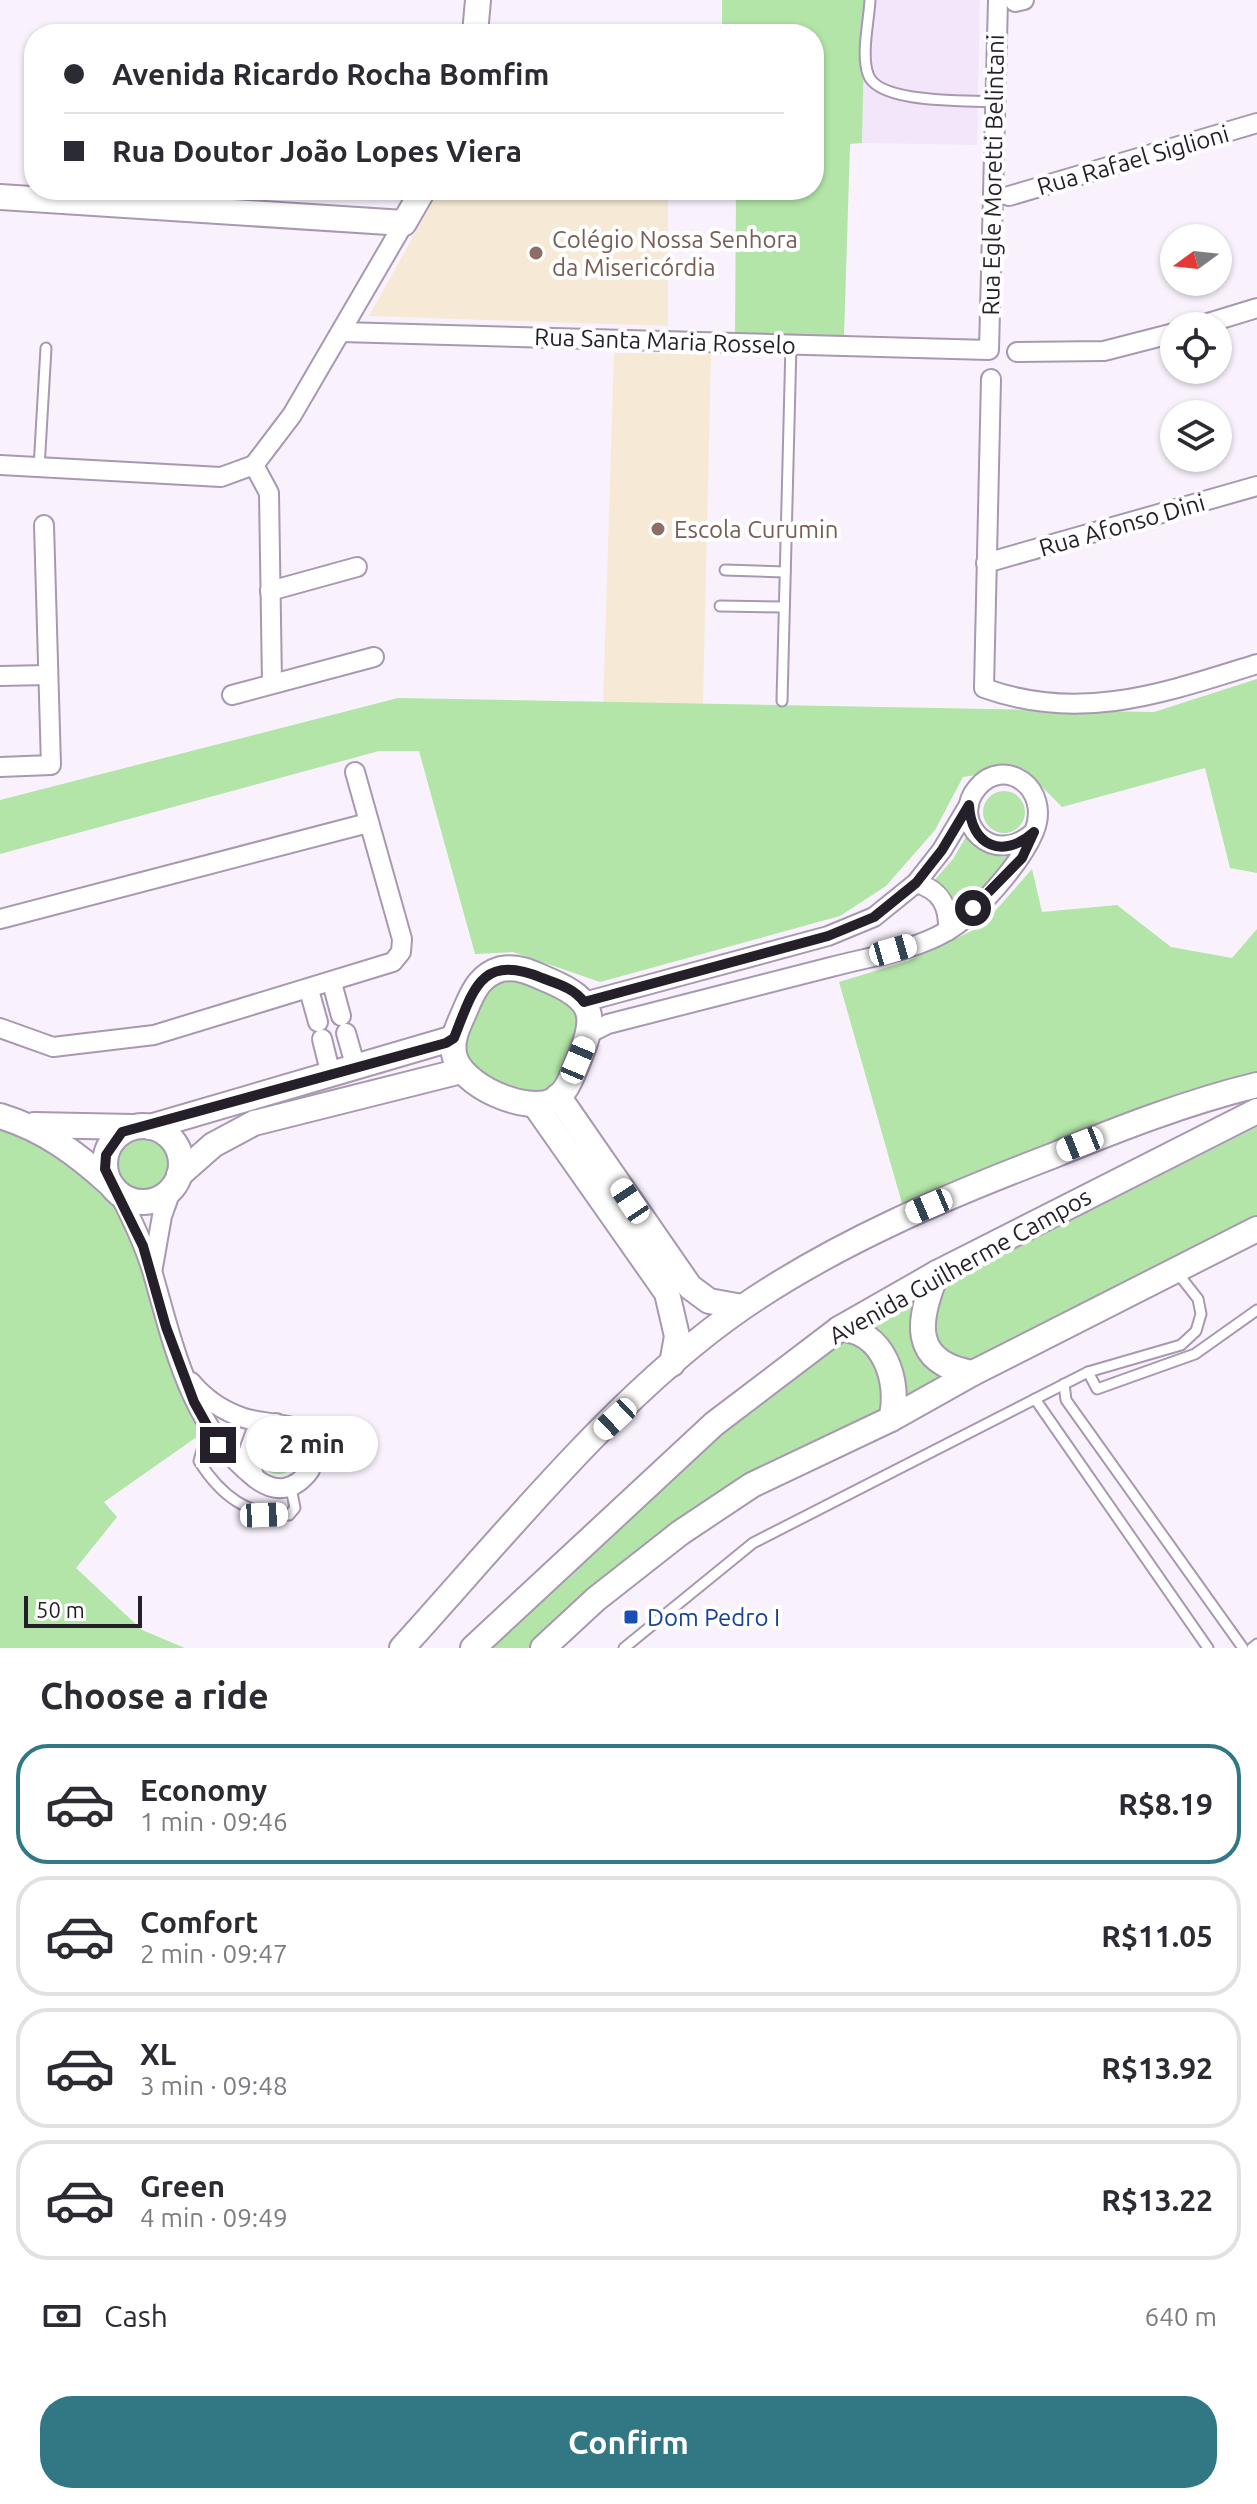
<!DOCTYPE html>
<html lang="en">
<head>
<meta charset="utf-8">
<style>
	:root { --surface:#fff; --page:#f2f2f3; --text:#2b2b33; --muted:#7c7c81; --line:#e1e1e2; --accent:#327884 }
	body { margin:0; font-family:Ubuntu,sans-serif; background:var(--page); color:var(--text); height:100vh; display:flex; flex-direction:column; font-size:30px; white-space:nowrap }
	* { box-sizing:border-box; margin:0 }
	p { font-size:26px; color:var(--muted) }
	.icon { flex:none; width:44px; height:44px; fill:none; stroke:currentColor; stroke-width:2; stroke-linecap:round; stroke-linejoin:round }
	.map { position:relative; height:1648px; overflow:hidden }
	.panel { display:flex; flex-direction:column; background:var(--surface); flex:1 }
	.panel>* { flex:none }
	.hud { position:absolute; left:24px; top:24px; width:800px; height:176px; border-radius:32px; box-shadow:0 2px 6px #0004; display:grid; align-content:center; height:176px; padding:0 40px; background:var(--surface) }
	.needle { width:52px; rotate:255deg }
	.tools { position:absolute; left:1160px; top:224px; display:grid; gap:16px }
	.tools a { display:grid; place-items:center; width:72px; height:72px; border-radius:50%; background:var(--surface); box-shadow:0 2px 6px #0004; font-size:40px }
	.scale { position:absolute; left:24px; bottom:20px; width:118px; box-sizing:border-box; padding-left:8px; border:4px solid #251f29; border-top:0; font-size:22px; line-height:28px; white-space:nowrap; color:#251f29; -webkit-text-stroke:6px #fff; paint-order:stroke }
	.end { position:absolute; width:36px; height:36px; margin:-18px; border:10px solid #251f29; background:#fff; box-shadow:0 0 0 4px #fff }
	.from { border-radius:50% }
	.bubble { position:absolute; height:56px; border-radius:28px; background:var(--surface); box-shadow:0 2px 6px #0004; font-size:26px; font-weight:600; line-height:56px; text-align:center }
	.car { position:absolute; width:24px; height:48px; margin:-24px -12px; border-radius:10px; box-shadow:0 0 6px 2px #0007; background:linear-gradient(#fff 24%,#345 0 40%,#fff 0 76%,#345 0 86%,#fff 0) }
	.hud b { display:flex; align-items:center; gap:28px; height:76px; font-size:30px }
	.hud b+b { border-top:2px solid var(--line) }
	.hud i { width:20px; height:20px; background:var(--text) }
	ul { padding:0; list-style:none }
	li { display:flex; align-items:center; gap:24px; height:120px; margin:0 16px 12px; padding:0 24px; border:4px solid var(--line); border-radius:32px }
	li div { flex:1 }
	li b { display:block; font-size:30px }
	li em { font-style:normal; font-weight:600 }
	li.active { border-color:var(--accent) }
	li>.icon { width:72px; height:72px; stroke-width:1.5 }
	h2 { padding:0 40px; font-size:36px; line-height:96px }
	.pay { display:flex; align-items:center; gap:20px; height:88px; padding:0 40px; font-size:30px }
	.pay p { margin-inline-start:auto }
	.cta { display:flex; gap:16px; margin-top:auto; padding:16px 40px }
	.cta a { flex:1; height:92px; border-radius:32px; background:var(--accent); color:#fff; font-size:32px; font-weight:600; line-height:92px; text-align:center }
	.map>svg:first-child { display:block }
	.built { fill:#f3e6fa }
	.education { fill:#f6ead6 }
	.green { fill:#b2e5a7 }
	.lines { fill:none; stroke-linecap:round; stroke-linejoin:round }
	.lane-casing { stroke:#a898b2; stroke-width:13 }
	.street-casing { stroke:#a898b2; stroke-width:22 }
	.secondary-casing { stroke:#a898b2; stroke-width:28 }
	.lane { stroke:#fff; stroke-width:9 }
	.street { stroke:#fff; stroke-width:18 }
	.secondary { stroke:#fff; stroke-width:24 }
	.route { stroke:#251f29; stroke-width:10 }
	.education-dot { fill:#8d6e63; stroke:#fff; stroke-width:3 }
	.transit-dot { fill:#1a4fb4; stroke:#fff; stroke-width:3 }
	.labels { text-anchor:middle; dominant-baseline:central; stroke-width:8; stroke-linejoin:round; paint-order:stroke }
	.street-label { font-size:24px; fill:#251f29; stroke:#fff }
	.education-label { font-size:24px; fill:#785e54; stroke:#fff; text-anchor:start }
	.transit-label { font-size:24px; fill:#164399; stroke:#fff; text-anchor:start }
</style>
</head>
<body>
<div class="map">
<svg width="1257" height="1648" viewBox="0 0 1257 1648">
	<rect width="100%" height="100%" fill="#f9f2fd"/>
	<!-- built -->
	<polygon class="built" points="865,0 980,0 977,145 862,143"/>
	<!-- education -->
	<g class="education">
		<polygon points="439,190 668,190 668,326 369,316"/>
		<polygon points="614,353 711,354 703,705 603,704"/>
	</g>
	<!-- green -->
	<g class="green">
		<polygon points="722,0 865,0 862,143 850,144 844,337 735,336 736,190 814,190 814,34 722,34"/>
		<polygon points="1257,679 1257,873 1230,868 1205,768 1062,807 1023,768 963,777 935,830 886,886 840,916 600,982 513,952 475,954 419,751 379,751 0,854 0,800 398,698 1154,712"/>
		<circle cx="1004" cy="812" r="21"/>
		<path d="M970 830C980 850 989 855 1010 858L991 884 956 914 954 900 941 887 931 884 953 859Z"/>
		<polygon points="1032,869 1042,912 1117,905 1171,947 1232,958 1257,929 1257,1075 903,1207 839,982 908,961 982,926"/>
		<path d="M514 977 566 998 581 1021C553 1099 556 1108 475 1074L462 1046 489 985Z"/>
		<polygon points="0,1116 109,1183 208,1429 104,1502 117,1517 76,1568 142,1630 185,1648 0,1648"/>
		<polygon points="1257,1127 1257,1216 976,1362 951,1358 933,1338 933,1310 946,1283"/>
		<circle cx="142" cy="1164" r="31"/>
		<polygon points="927,1284 915,1318 957,1375 900,1410 857,1325"/>
		<polygon points="845,1333 880,1361 885,1418 796,1461 535,1648 481,1648 714,1432"/>
		<circle cx="278" cy="1454" r="20"/>
	</g>
	<g class="lines">
		<defs>
			<g id="lane">
				<path d="M870 0C869 21 861 54 868 74 877 104 967 100 995 102"/>
				<polyline points="39,468 46,348"/>
				<polyline points="725,570 785,572"/>
				<polyline points="720,606 784,607"/>
				<polyline points="782,701 791,344"/>
				<polyline points="1088,1372 1097,1389 1195,1354 1257,1310"/>
				<polyline points="1064,1384 1066,1400 1243,1648"/>
				<polyline points="1035,1399 1208,1648"/>
				<path d="M208 1429 199 1461C221 1496 248 1516 289 1515L295 1508 291 1488"/>
				<polyline points="624,1648 753,1543 1088,1372 1181,1345 1196,1331 1201,1314 1198,1299 1176,1271"/>
				<polyline points="1252,1648 1257,1644"/>
			</g>
			<g id="street">
				<polyline points="1015,2 1024,0"/>
				<polyline points="1009,196 1257,123"/>
				<polyline points="1198,326 1257,308"/>
				<polyline points="341,332 989,350 998,0"/>
				<polyline points="1017,352 1104,351 1174,333"/>
				<path d="M991 379 984 688C1080 723 1164 693 1257 664"/>
				<polyline points="0,465 221,477 254,465"/>
				<polyline points="254,465 292,415 404,223"/>
				<polyline points="254,465 269,493 272,683"/>
				<polyline points="986,563 1257,486"/>
				<polyline points="270,591 357,567"/>
				<polyline points="0,676 48,675"/>
				<polyline points="232,695 374,657"/>
				<polyline points="0,767 51,765 44,525"/>
				<path d="M916 883C941 890 949 906 948 931"/>
				<polyline points="0,919 368,823"/>
				<polyline points="332,983 341,1016"/>
				<polyline points="309,990 318,1022"/>
				<polyline points="584,1002 828,936 874,917 916,883 942,850 969,805"/>
				<polyline points="0,1028 53,1047 154,1035 393,962 401,952 402,939 355,772"/>
				<polyline points="346,1033 356,1068"/>
				<path d="M590 1033 608 1024C682 1005 757 986 831 967 868 957 914 951 947 931 977 914 1021 863 1034 832 1052 788 1004 755 977 788 949 822 993 869 1034 832"/>
				<polyline points="322,1039 331,1075"/>
				<path d="M119 1194C132 1219 145 1246 153 1274 174 1348 191 1428 255 1478"/>
				<polyline points="153,1267 162,1216 172,1188"/>
				<path d="M191 1382C205 1399 223 1411 244 1418 276 1428 323 1417 310 1470 295 1491 275 1494 255 1478L247 1456 255 1434 276 1423"/>
			</g>
			<g id="secondary">
				<polyline points="475,34 478,0"/>
				<polyline points="0,197 404,223 423,190"/>
				<path d="M501 969C519 966 532 973 548 980 598 1001 596 1018 577 1064 571 1078 567 1092 554 1100 527 1115 459 1085 454 1054 451 1037 460 1023 466 1008 474 989 481 975 501 969Z"/>
				<polyline points="558,1096 690,1287 709,1301 742,1307"/>
				<polyline points="535,1105 667,1293 677,1336 672,1364"/>
				<path d="M0 1116C43 1129 76 1153 109 1183"/>
				<polyline points="34,1125 133,1127"/>
				<circle cx="143" cy="1164" r="38"/>
				<polyline points="150,1127 454,1038"/>
				<polyline points="179,1175 213,1145 254,1123 461,1071"/>
				<path d="M937 1273C917 1320 910 1363 973 1373"/>
				<path d="M839 1329C884 1329 901 1383 891 1419"/>
				<path d="M402 1648C504 1536 619 1392 743 1307 838 1242 945 1197 1052 1156 1118 1129 1187 1102 1257 1085"/>
				<polyline points="473,1648 714,1424 839,1329 937,1273 1257,1111"/>
				<polyline points="543,1648 596,1599 680,1533 752,1485 891,1419 973,1373 1257,1229"/>
			</g>
		</defs>
		<!-- lane casing -->
		<use href="#lane" class="lane-casing"/>
		<!-- street casing -->
		<use href="#street" class="street-casing"/>
		<!-- secondary casing -->
		<use href="#secondary" class="secondary-casing"/>
		<!-- lane -->
		<use href="#lane" class="lane"/>
		<!-- street -->
		<use href="#street" class="street"/>
		<!-- secondary -->
		<use href="#secondary" class="secondary"/>
	</g>
	<g class="lines">
		<!-- route -->
		<path class="route" d="M218 1445 194 1402 166 1327 143 1246 105 1169 106 1155 122 1132 446 1043 454 1038C473 990 481 952 542 978 558 984 574 988 584 1002L828 936 874 917 916 883 942 850 969 805C971 846 1003 860 1034 832L1022 858 973 908"/>
	</g>
	<!-- markers -->
	<g class="education-dot">
		<circle cx="536" cy="253" r="8"/>
		<circle cx="658" cy="529" r="8"/>
	</g>
	<rect class="transit-dot" x="623" y="1609" width="16" height="16" rx="4"/>
	<g class="labels">
		<!-- street labels -->
		<g class="street-label">
			<text transform="translate(1133 160) rotate(-16)">Rua Rafael Siglioni</text>
			<text transform="translate(993 175) rotate(-89)">Rua Egle Moretti Belintani</text>
			<text transform="translate(665 341) rotate(2)">Rua Santa Maria Rosselo</text>
			<text transform="translate(1122 525) rotate(-16)">Rua Afonso Dini</text>
			<text transform="translate(960 1266) rotate(-29)">Avenida Guilherme Campos</text>
		</g>
		<!-- education labels -->
		<g class="education-label">
			<text x="552" y="239">Colégio Nossa Senhora<tspan x="552" dy="28">da Misericórdia</tspan></text>
			<text x="674" y="529">Escola Curumin</text>
		</g>
		<!-- transit labels -->
		<g class="transit-label">
			<text x="647" y="1617">Dom Pedro I</text>
		</g>
	</g>
</svg>
<div class="tools">
<a><svg class="needle" viewBox="-14 -14 28 28"><path d="M0-13l5 13h-10z" fill="#e53935"/><path d="M0 13l5-13h-10z" fill="#7c7c81"/></svg></a>
<a><svg class="icon" aria-label="locate" viewBox="0 0 24 24"><circle cx="12" cy="12" r="6"/><path d="M12 2v4M12 18v4M2 12h4M18 12h4"/></svg></a>
<a><svg class="icon" aria-label="layers" viewBox="0 0 24 24"><path d="M12 4l9 5-9 5-9-5zM3 14l9 5 9-5"/></svg></a>
</div>
<div class="scale">50 m</div>
<i class="end from" style="left:973px;top:908px"></i>
<i class="end" style="left:218px;top:1445px"></i>
<div class="bubble" style="left:246px;top:1416px;width:132px">2 min</div>
<i class="car" style="left:893px;top:950px;rotate:74deg"></i>
<i class="car" style="left:578px;top:1060px;rotate:23deg"></i>
<i class="car" style="left:1080px;top:1144px;rotate:248deg"></i>
<i class="car" style="left:630px;top:1201px;rotate:326deg"></i>
<i class="car" style="left:929px;top:1206px;rotate:247deg"></i>
<i class="car" style="left:615px;top:1419px;rotate:227deg"></i>
<i class="car" style="left:264px;top:1515px;rotate:88deg"></i>
<div class="hud">
<b><i class="from"></i>Avenida Ricardo Rocha Bomfim</b>
<b><i></i>Rua Doutor João Lopes Viera</b>
</div>
</div>
<section class="panel">
<h2>Choose a ride</h2>
<ul>
<li class="active"><svg class="icon" aria-label="car" viewBox="0 0 24 24"><path d="M5 17H2v-5l4-1 3-4h7l3 4 3 1v5h-3M9 17h6M6 11h13"/><circle cx="7" cy="17" r="2"/><circle cx="17" cy="17" r="2"/></svg><div><b>Economy</b><p>1 min · 09:46</p></div><em>R$8.19</em></li>
<li><svg class="icon" aria-label="car" viewBox="0 0 24 24"><path d="M5 17H2v-5l4-1 3-4h7l3 4 3 1v5h-3M9 17h6M6 11h13"/><circle cx="7" cy="17" r="2"/><circle cx="17" cy="17" r="2"/></svg><div><b>Comfort</b><p>2 min · 09:47</p></div><em>R$11.05</em></li>
<li><svg class="icon" aria-label="car" viewBox="0 0 24 24"><path d="M5 17H2v-5l4-1 3-4h7l3 4 3 1v5h-3M9 17h6M6 11h13"/><circle cx="7" cy="17" r="2"/><circle cx="17" cy="17" r="2"/></svg><div><b>XL</b><p>3 min · 09:48</p></div><em>R$13.92</em></li>
<li><svg class="icon" aria-label="car" viewBox="0 0 24 24"><path d="M5 17H2v-5l4-1 3-4h7l3 4 3 1v5h-3M9 17h6M6 11h13"/><circle cx="7" cy="17" r="2"/><circle cx="17" cy="17" r="2"/></svg><div><b>Green</b><p>4 min · 09:49</p></div><em>R$13.22</em></li>
</ul>
<div class="pay"><svg class="icon" aria-label="cash" viewBox="0 0 24 24"><path d="M3 7h18v10H3z"/><circle cx="12" cy="12" r="2"/></svg>Cash<p>640 m</p></div>
<div class="cta"><a>Confirm</a></div>
</section>
</body>
</html>
